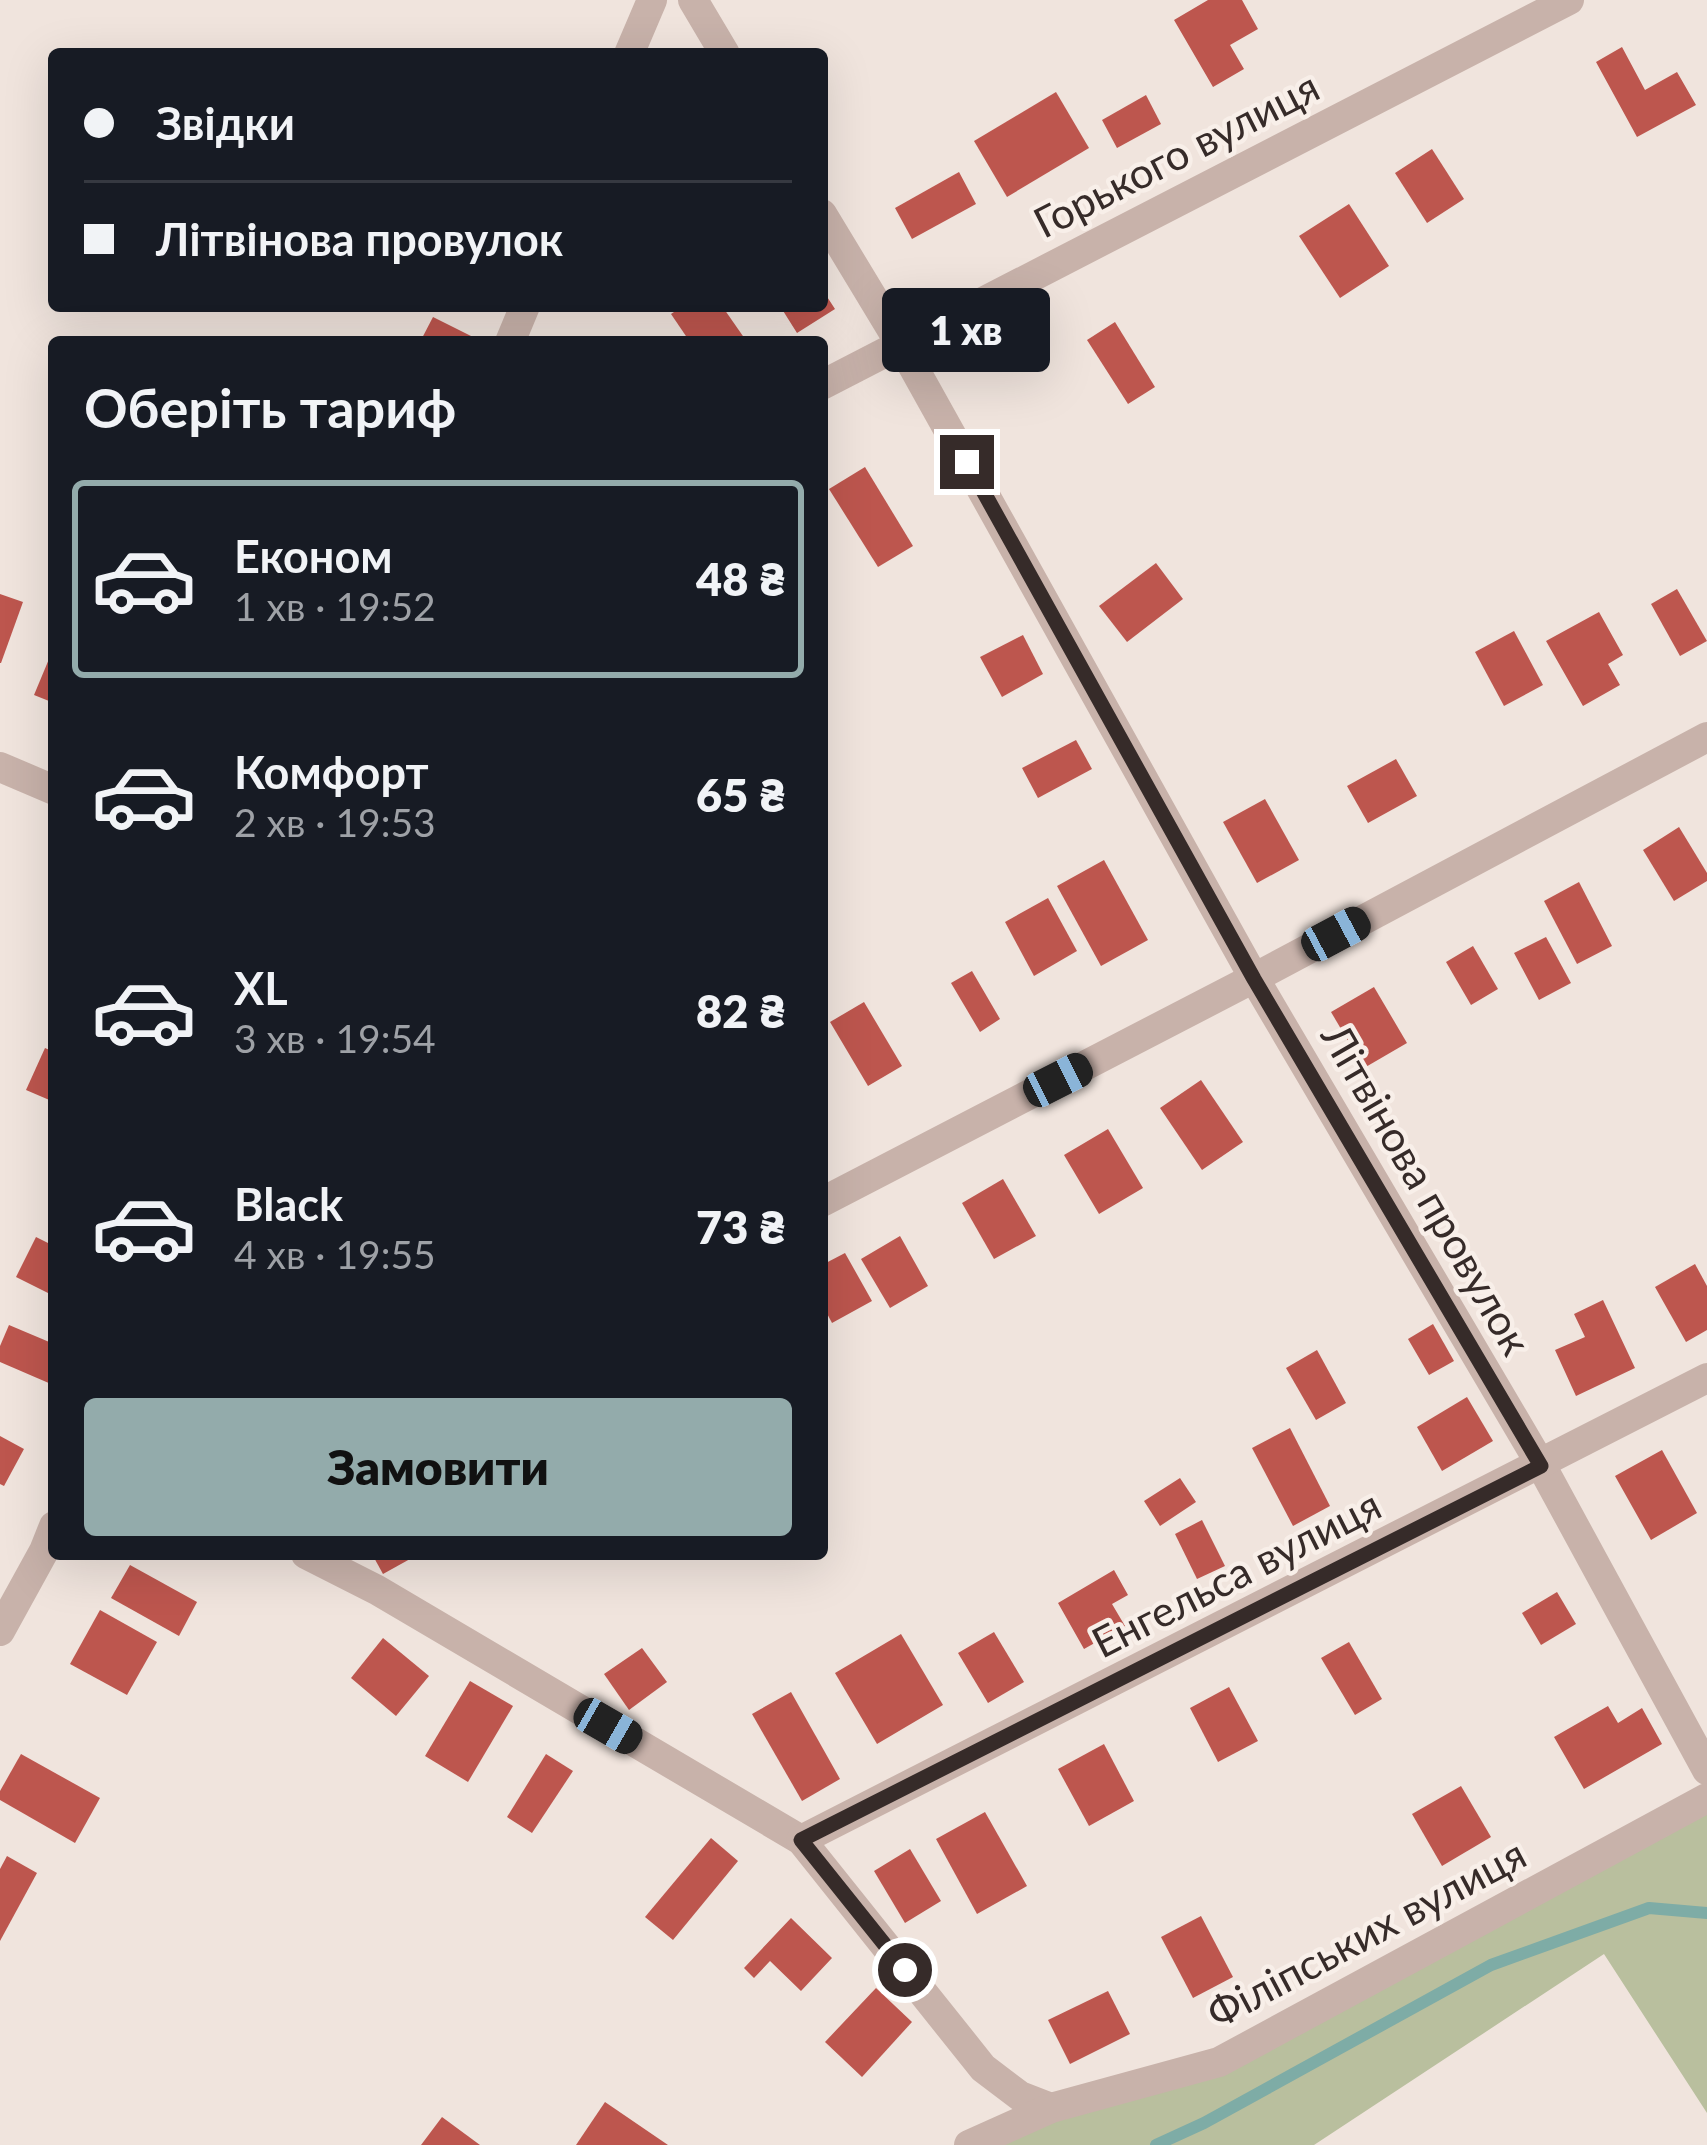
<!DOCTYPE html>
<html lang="uk">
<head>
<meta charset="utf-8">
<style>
	:root { --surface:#171b24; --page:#20242c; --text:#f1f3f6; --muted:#9ea1a6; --line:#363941; --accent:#93abab }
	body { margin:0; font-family:Lato,sans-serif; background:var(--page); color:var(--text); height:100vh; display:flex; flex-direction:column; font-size:45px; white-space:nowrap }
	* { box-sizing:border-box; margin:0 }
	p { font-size:39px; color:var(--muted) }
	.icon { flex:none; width:66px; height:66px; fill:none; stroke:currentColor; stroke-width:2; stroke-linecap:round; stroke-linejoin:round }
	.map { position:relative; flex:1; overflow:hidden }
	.sheet { position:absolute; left:48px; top:336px; width:780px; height:1224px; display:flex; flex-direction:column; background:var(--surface); border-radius:12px; box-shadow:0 12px 48px #0002 }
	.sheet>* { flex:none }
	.guide { position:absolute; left:48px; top:48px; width:780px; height:264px; border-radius:12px; box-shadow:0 12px 48px #0002; display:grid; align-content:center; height:264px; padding:0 36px; background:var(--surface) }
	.end { position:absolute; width:54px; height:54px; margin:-27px; border:15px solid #362b29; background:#fff; box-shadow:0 0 0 6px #fff }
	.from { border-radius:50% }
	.bubble { position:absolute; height:84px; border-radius:12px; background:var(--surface); box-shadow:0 12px 48px #0002; font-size:39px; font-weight:800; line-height:84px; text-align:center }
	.car { position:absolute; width:36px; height:72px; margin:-36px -18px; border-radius:15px; box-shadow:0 0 9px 3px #0007; background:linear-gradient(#222 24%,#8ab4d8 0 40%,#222 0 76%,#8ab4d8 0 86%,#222 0) }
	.guide b { display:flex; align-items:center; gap:42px; height:114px; font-size:45px }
	.guide b+b { border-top:3px solid var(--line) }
	.guide i { width:30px; height:30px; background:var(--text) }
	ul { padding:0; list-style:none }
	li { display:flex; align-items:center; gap:36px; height:198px; margin:0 24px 18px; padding:0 12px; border:6px solid transparent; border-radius:12px }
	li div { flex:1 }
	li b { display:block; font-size:45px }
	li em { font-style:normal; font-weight:800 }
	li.active { border-color:var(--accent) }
	li>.icon { width:108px; height:108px; stroke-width:1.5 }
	h2 { padding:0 36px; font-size:54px; line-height:144px }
	.button { display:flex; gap:24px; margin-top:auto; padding:24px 36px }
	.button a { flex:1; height:138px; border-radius:12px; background:var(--accent); color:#111; font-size:48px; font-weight:800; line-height:138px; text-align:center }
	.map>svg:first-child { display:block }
	.green { fill:#b9bf9e }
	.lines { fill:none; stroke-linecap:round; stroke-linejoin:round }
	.stream { stroke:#7eaca6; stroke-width:12 }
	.building { fill:#bd564e }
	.street { stroke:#c8b2aa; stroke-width:30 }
	.route { stroke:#362b29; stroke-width:15 }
	.labels { text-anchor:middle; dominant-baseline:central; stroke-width:9; stroke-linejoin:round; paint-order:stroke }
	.street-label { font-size:42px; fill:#362b29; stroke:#f8efe9 }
</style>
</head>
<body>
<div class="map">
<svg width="1707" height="2145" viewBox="0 0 1707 2145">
	<rect width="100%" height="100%" fill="#f0e4dd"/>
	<!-- green -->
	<polygon class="green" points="1707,1798 1707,2113 1604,1954 1314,2145 969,2145 1219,2062"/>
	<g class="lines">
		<!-- stream -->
		<polyline class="stream" points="1156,2145 1204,2123 1491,1965 1649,1908 1707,1913"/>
	</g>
	<!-- building -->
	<g class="building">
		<polygon points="1208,0 1242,0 1258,29 1230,45 1244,69 1213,87 1174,20"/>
		<polygon points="1622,47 1645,90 1677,72 1696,105 1637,137 1596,62"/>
		<polygon points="1056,92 1089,148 1007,197 974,141"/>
		<polygon points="1146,95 1161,124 1117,148 1102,120"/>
		<polygon points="1432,149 1464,199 1427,223 1395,173"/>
		<polygon points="959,172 976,204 912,239 895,208"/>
		<polygon points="1349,204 1389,266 1340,298 1299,236"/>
		<polygon points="822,289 835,309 797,333 780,306 822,306"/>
		<polygon points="683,306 722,306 745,339 690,342 671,314"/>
		<polygon points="433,317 471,336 468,342 420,342"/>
		<polygon points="1115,322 1155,387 1128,404 1087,340"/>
		<polygon points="865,467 913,546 878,567 829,489"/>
		<polygon points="1156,563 1183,599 1127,642 1099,606"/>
		<polygon points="1677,589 1707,641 1680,656 1651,604"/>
		<polygon points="0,594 23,602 1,663 0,663"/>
		<polygon points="1599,612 1623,655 1608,664 1620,685 1583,706 1546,641"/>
		<polygon points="1514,631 1543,685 1504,706 1475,652"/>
		<polygon points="1023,635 1043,674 1002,697 980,657"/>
		<polygon points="54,647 54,703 34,695"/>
		<polygon points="1076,740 1092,769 1038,798 1022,768"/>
		<polygon points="1396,759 1417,796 1368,823 1347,786"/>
		<polygon points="1265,799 1299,860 1257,883 1223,822"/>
		<polygon points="1679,827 1707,873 1707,881 1674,901 1643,850"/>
		<polygon points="1104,860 1148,940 1101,966 1057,886"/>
		<polygon points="1579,882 1612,946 1577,964 1544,901"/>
		<polygon points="1048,898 1077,951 1034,976 1005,922"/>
		<polygon points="1546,937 1571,983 1539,1000 1514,953"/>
		<polygon points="1473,946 1498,989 1471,1005 1446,962"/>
		<polygon points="972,971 1000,1019 980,1032 951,983"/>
		<polygon points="1374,987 1407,1043 1364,1068 1331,1012"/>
		<polygon points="864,1002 902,1066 868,1086 830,1022"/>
		<polygon points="45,1048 54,1052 54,1102 26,1090"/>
		<polygon points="1201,1080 1243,1142 1202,1170 1160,1108"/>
		<polygon points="1108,1129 1143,1188 1099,1214 1064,1155"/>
		<polygon points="1003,1179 1036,1236 994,1259 962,1203"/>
		<polygon points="900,1236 928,1286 890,1308 861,1259"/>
		<polygon points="36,1237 54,1246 54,1296 16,1277"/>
		<polygon points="845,1253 872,1301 832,1323 822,1304 822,1265"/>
		<polygon points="1695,1264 1707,1286 1707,1330 1686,1342 1655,1287"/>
		<polygon points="1603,1300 1635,1368 1576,1396 1555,1350 1585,1337 1574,1314"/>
		<polygon points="1433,1324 1454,1361 1429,1375 1408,1339"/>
		<polygon points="9,1325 54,1344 51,1384 0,1362 0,1346"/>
		<polygon points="1317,1350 1346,1403 1316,1420 1286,1368"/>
		<polygon points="1467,1397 1493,1441 1442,1471 1417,1427"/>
		<polygon points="1290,1428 1330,1506 1293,1526 1252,1448"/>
		<polygon points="0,1436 24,1449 4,1486 0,1484"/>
		<polygon points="1662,1450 1697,1513 1651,1540 1615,1476"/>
		<polygon points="1180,1478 1196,1502 1160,1526 1144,1501"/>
		<polygon points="1202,1520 1225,1566 1197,1579 1175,1534"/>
		<polygon points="372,1554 419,1554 383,1574"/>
		<polygon points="130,1565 197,1602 179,1636 111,1598"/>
		<polygon points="1114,1570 1128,1595 1112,1604 1125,1626 1084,1649 1058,1603"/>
		<polygon points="1557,1592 1576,1624 1541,1645 1522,1613"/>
		<polygon points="100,1610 157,1642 127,1695 70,1664"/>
		<polygon points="994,1632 1024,1682 988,1703 958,1653"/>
		<polygon points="901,1634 943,1705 877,1744 835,1673"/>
		<polygon points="383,1638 429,1676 396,1716 351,1678"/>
		<polygon points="1349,1642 1382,1699 1355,1715 1321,1658"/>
		<polygon points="642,1648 667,1682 629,1710 604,1674"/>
		<polygon points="470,1681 513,1706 468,1782 425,1756"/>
		<polygon points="1229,1687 1258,1741 1218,1762 1190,1708"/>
		<polygon points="791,1692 840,1779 802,1801 752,1714"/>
		<polygon points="1608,1706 1618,1723 1642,1708 1662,1744 1584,1789 1554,1737"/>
		<polygon points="1104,1744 1134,1801 1089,1826 1058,1769"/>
		<polygon points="21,1754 100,1798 75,1843 0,1800 0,1791"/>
		<polygon points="546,1754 573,1771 532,1833 507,1817"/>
		<polygon points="1461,1786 1491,1837 1442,1866 1412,1814"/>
		<polygon points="985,1812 1027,1886 977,1914 936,1839"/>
		<polygon points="711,1838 738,1861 673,1940 645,1917"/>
		<polygon points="910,1849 941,1901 905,1923 874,1871"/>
		<polygon points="7,1856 37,1873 0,1941 0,1869"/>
		<polygon points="1201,1916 1233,1977 1193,1998 1161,1937"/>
		<polygon points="791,1918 832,1958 801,1991 770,1961 754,1978 744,1968"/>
		<polygon points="876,1988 912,2022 862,2077 825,2042"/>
		<polygon points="1108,1991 1130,2034 1070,2064 1048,2020"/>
		<polygon points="605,2102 668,2145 576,2145"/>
		<polygon points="442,2117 480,2145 421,2145"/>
	</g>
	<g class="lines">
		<!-- street -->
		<g class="street">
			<polyline points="693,0 725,54"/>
			<polyline points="629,54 652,0"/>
			<polyline points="822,214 900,343 1254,978 1541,1465 1707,1770"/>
			<polyline points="510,342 525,306"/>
			<polyline points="822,385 1569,0"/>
			<polyline points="0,767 54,790"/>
			<polyline points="822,1202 1254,978 1707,737"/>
			<polyline points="306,1554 377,1590 801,1840 983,2068 1020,2096 1051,2108"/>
			<polyline points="0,1631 44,1551 54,1526"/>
			<polyline points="801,1840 1707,1378"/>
			<polyline points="969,2145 1051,2108 1219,2062 1707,1798"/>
		</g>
	</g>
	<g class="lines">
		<!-- route -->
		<polyline class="route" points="905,1970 801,1840 1541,1466 1254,979 967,462"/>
	</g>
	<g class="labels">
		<!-- street labels -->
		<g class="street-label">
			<text transform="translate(1176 154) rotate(-27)">Горького вулиця</text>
			<text transform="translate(1427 1189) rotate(60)">Літвінова провулок</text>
			<text transform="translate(1236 1573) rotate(-27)">Енгельса вулиця</text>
			<text transform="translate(1366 1933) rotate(-28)">Філіпських вулиця</text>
		</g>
	</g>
</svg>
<i class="end from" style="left:905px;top:1970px"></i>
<i class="end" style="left:967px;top:462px"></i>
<div class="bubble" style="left:882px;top:288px;width:168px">1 хв</div>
<i class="car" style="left:1336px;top:934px;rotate:62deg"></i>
<i class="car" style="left:1058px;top:1080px;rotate:63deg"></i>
<i class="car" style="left:608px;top:1726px;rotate:120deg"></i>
<div class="guide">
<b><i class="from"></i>Звідки</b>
<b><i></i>Літвінова провулок</b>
</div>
<section class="sheet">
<h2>Оберіть тариф</h2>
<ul>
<li class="active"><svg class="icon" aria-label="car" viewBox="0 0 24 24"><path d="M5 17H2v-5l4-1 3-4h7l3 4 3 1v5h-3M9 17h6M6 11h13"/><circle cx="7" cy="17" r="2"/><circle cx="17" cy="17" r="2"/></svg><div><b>Економ</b><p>1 хв · 19:52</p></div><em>48 ₴</em></li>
<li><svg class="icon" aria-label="car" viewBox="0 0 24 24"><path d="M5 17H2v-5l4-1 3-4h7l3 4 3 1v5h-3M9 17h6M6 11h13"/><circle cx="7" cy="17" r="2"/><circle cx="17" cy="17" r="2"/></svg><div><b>Комфорт</b><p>2 хв · 19:53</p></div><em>65 ₴</em></li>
<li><svg class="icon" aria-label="car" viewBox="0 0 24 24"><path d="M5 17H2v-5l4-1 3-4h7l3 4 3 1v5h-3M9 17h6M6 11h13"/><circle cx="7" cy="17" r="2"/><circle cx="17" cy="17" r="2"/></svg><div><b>XL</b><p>3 хв · 19:54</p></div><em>82 ₴</em></li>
<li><svg class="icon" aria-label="car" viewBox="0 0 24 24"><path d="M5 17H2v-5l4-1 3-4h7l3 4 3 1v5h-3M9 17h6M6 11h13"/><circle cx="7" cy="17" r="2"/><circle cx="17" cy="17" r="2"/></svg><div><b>Black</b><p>4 хв · 19:55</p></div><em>73 ₴</em></li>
</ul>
<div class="button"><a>Замовити</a></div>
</section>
</div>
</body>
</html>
